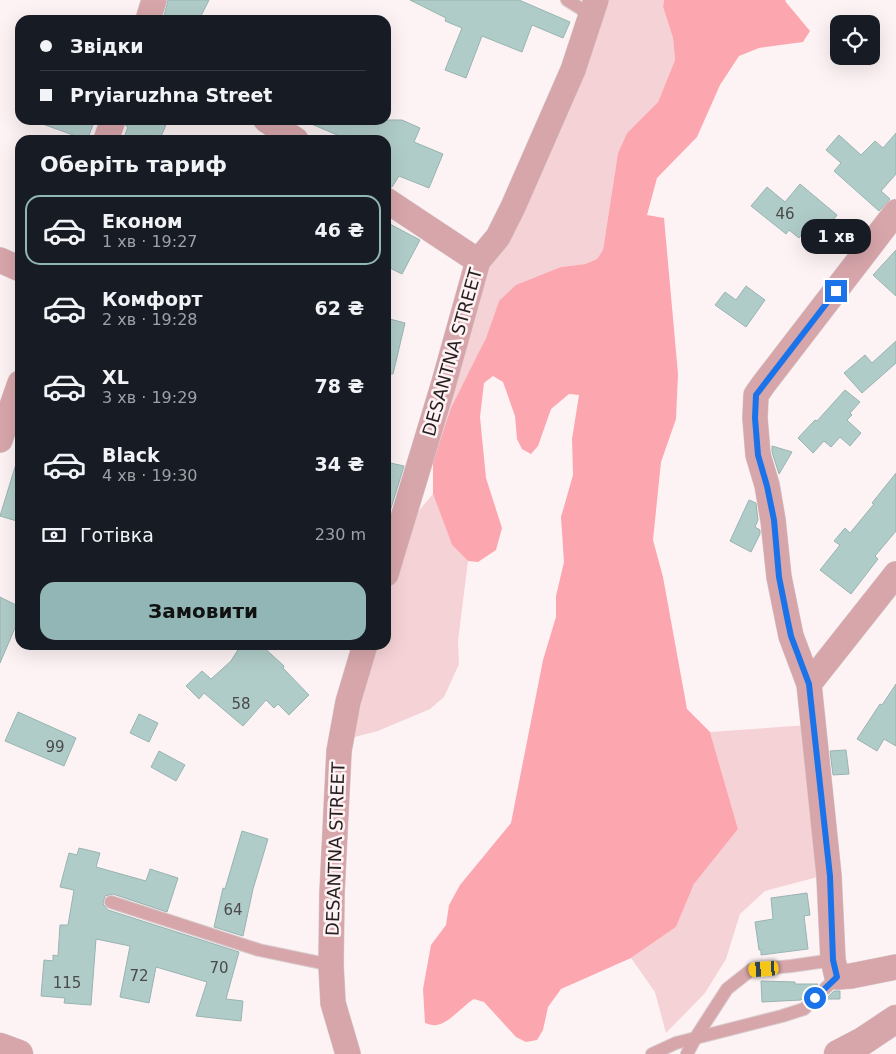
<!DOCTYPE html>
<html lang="uk">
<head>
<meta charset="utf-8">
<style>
	:root { --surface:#171b24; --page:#242831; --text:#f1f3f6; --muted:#9ea1a6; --line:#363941; --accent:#92b5b5 }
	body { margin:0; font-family:"DejaVu Sans",sans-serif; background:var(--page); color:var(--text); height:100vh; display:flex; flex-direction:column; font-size:19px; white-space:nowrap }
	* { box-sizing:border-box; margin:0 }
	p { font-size:16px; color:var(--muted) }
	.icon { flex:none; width:28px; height:28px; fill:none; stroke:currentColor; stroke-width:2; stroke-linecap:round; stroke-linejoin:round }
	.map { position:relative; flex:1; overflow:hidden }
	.details { position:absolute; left:15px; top:135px; width:376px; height:515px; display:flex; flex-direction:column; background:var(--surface); border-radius:15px; box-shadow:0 5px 20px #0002 }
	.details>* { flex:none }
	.top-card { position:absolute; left:15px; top:15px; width:376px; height:110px; border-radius:15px; box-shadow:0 5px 20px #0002; display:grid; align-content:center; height:110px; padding:0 25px; background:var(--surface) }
	.buttons { position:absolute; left:830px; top:15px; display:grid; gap:10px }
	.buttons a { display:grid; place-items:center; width:50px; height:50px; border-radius:10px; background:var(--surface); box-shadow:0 5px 20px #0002; font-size:25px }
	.end { position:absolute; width:22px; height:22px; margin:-11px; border:6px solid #1a73e8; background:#fff; box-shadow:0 0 0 2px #fff }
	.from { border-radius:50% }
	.bubble { position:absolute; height:35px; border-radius:15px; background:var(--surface); box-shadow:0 5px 20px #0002; font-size:16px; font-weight:600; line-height:35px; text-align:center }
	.car { position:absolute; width:15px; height:30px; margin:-15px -8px; border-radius:6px; box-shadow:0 0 4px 1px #0007; background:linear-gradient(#f5c518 24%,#345 0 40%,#f5c518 0 76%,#345 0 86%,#f5c518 0) }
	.top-card b { display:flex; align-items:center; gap:18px; height:48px; font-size:19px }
	.top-card b+b { border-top:1px solid var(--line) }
	.top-card i { width:12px; height:12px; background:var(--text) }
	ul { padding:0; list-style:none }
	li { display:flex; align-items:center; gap:15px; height:70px; margin:0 10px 8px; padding:0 15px; border:2px solid transparent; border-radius:15px }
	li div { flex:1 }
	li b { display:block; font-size:19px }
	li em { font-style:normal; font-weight:600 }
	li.selected { border-color:var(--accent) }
	li>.icon { width:45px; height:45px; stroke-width:1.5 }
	h2 { padding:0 25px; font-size:22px; line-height:60px }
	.pay { display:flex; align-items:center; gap:12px; height:55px; padding:0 25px; font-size:19px }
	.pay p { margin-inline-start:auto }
	.button { display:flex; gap:10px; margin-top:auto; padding:10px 25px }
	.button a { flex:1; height:58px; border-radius:15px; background:var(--accent); color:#111; font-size:20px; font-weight:600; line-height:58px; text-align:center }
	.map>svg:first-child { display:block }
	.green { fill:#f5d2d5 }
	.forest { fill:#fca6b0 }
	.building { fill:#b0ccc9; stroke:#98b4b1 }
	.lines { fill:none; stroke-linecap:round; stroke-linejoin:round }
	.service-casing { stroke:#d7cdce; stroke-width:14 }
	.minor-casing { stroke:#d7cdce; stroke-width:26 }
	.tertiary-casing { stroke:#d7cdce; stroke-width:29 }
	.service { stroke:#d7a6ab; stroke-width:12 }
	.minor { stroke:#d7a6ab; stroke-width:25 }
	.tertiary { stroke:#d7a6ab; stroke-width:28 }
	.route { stroke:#1a73e8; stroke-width:6 }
	.labels { text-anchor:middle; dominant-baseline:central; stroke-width:5; stroke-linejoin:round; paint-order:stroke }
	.number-label { font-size:15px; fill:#4a4a4a }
	.street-label { font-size:18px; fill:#281e1f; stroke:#fef3f4 }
</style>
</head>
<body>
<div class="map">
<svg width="896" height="1054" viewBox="0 0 896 1054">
	<rect width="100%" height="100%" fill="#fef3f4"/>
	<!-- green -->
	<g class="green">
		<polygon points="602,0 664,0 663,7 673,38 675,60 658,102 627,133 618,153 603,250 597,259 585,264 561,267 499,301 486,338 434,458 483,273"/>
		<polygon points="433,494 452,545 468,561 458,641 459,664 444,697 430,709 378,731 347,739 371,645 386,645 386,596 409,522"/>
		<polygon points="808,725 825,875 765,891 740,914 726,959 705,993 666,1033 655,992 631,958 676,927 694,884 738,829 710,732"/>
	</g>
	<!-- forest -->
	<path class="forest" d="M664 0H786L785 1 810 31 803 42 759 48 739 56 720 85 697 137 657 178 647 215 664 218 678 374 676 419 661 462 653 540 663 577 687 709 710 732 738 829 694 884 676 927 631 958 561 989 548 1007 543 1030 537 1040 526 1042 516 1037 484 1002 474 999C462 1006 451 1022 437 1025 433 1026 429 1024 425 1023L423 989 431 945 446 925 449 905 460 885 511 823 543 660 556 617V596L564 562 561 517 573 475 572 439 579 395 569 394 551 409 538 446 531 454 522 449 517 439 515 416 503 382 493 376 484 383 480 417 486 478 502 528 496 550 478 562 468 561 452 545 433 494V462L451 408 486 338 499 301 516 285 561 267 585 264 597 259 603 250 618 153 627 133 658 102 675 60 673 38 663 7Z"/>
	<!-- building -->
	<g class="building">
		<polygon points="168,0 209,0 199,20 163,20"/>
		<polygon points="410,0 519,0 570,22 563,38 532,25 522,52 482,36 466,78 445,70 462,28 445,21 446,18"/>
		<polygon points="38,120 95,120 87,140 37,122"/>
		<polygon points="127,120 168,120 160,139 149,135 147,140 123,140 128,127 126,126"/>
		<polygon points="302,120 402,120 420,128 414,142 443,154 429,188 399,176 392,187 386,186 386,140 349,140"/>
		<polygon points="896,133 896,174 881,191 890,199 879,211 834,171 841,163 826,150 839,135 861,155 875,141 883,148"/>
		<polygon points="800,184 837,215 823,234 811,225 799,238 789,230 786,234 751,206 767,187 785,202"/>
		<polygon points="386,222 420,240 402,274 386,266"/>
		<polygon points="896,250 896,296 873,275"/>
		<polygon points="746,286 765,300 746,327 715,305 725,292 736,300"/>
		<polygon points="386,318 405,323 393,374 386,374"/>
		<polygon points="896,341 896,363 862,393 844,373 865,355 872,363"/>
		<polygon points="845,390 860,402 850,413 852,415 847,420 861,433 850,446 840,437 831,447 824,441 813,453 798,438 815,420 817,421"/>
		<polygon points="772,446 792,452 779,474 772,452"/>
		<polygon points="386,462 404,466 388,518 386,517"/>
		<polygon points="16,464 20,465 20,522 0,516"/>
		<polygon points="896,473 896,531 875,556 878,559 851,594 820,570 840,545 834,541 845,528 850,533 874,504 872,503"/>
		<polygon points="749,500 756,503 758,520 755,527 760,530 760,534 751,552 730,541"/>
		<polygon points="0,597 20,607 20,631 15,628 0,663"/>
		<polygon points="241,645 261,645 284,666 283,668 309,695 289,715 278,704 274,708 266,700 243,726 204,693 199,699 186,686 202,671 211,679 231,661"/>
		<polygon points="896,684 896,746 884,739 877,751 857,739 880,704 882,705"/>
		<polygon points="18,712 76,738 64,766 5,741"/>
		<polygon points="139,714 158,723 149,742 130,733"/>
		<polygon points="846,750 849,774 833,775 830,751"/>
		<polygon points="159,751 185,765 176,781 151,767"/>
		<polygon points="242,831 268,839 253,889 243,936 214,927 223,888 225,889"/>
		<polygon points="79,848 100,853 96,867 146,881 150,869 178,878 167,912 113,894 105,896 103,904 108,910 239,952 226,999 243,1001 241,1021 196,1016 207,982 156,967 149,1003 120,997 130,946 96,939 91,1005 64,1003 65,998 41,996 44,960 53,961 53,955 58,956 60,925 68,925 74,890 60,887 69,853 77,855"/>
		<polygon points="807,893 810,915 804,916 808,949 761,955 761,950 759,950 755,922 773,919 771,898"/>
		<polygon points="761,981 795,982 795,984 818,984 801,1000 762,1002"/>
		<polygon points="834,991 840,991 840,999 826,999"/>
	</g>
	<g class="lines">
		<defs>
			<g id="service">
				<polyline points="567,0 591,15"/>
				<polyline points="111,902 259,950 331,965"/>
				<polyline points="652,1054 676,1043 782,1016 804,1009 837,977"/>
				<polyline points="687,1054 696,1037 727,989 751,970 791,966 833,960"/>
			</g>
			<g id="minor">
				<polyline points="148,20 154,0"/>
				<polyline points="266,120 296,140"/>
				<polyline points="106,140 113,120"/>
				<polyline points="386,200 478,261"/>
				<polyline points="896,212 763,385 756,395 755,418 758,455 767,485 773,520 779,577 791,636 809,684 829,876 833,960 837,977 851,976 896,967"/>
				<polyline points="0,260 20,269"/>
				<polyline points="0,440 20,383"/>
				<polyline points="386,574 443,386 478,261 498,237 513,207 573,70 596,0"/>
				<polyline points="809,684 896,574"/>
				<polyline points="348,1054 333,1003 331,965 332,893 339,751 348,702 365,645"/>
			</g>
			<g id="tertiary">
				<polyline points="0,1047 19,1054"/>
				<polyline points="838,1054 863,1041 896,1019"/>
			</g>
		</defs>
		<!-- service casing -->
		<use href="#service" class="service-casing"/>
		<!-- minor casing -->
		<use href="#minor" class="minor-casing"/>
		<!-- tertiary casing -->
		<use href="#tertiary" class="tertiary-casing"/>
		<!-- service -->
		<use href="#service" class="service"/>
		<!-- minor -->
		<use href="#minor" class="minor"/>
		<!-- tertiary -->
		<use href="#tertiary" class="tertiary"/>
	</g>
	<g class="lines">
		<!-- route -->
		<polyline class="route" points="815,998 837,977 833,960 830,876 809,684 791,636 788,622 779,577 774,520 767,486 758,455 755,418 756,395 836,291"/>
	</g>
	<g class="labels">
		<!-- number labels -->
		<g class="number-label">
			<text x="785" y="214">46</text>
			<text x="241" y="704">58</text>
			<text x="55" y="747">99</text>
			<text x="233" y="910">64</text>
			<text x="219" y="968">70</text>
			<text x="139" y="976">72</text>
			<text x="67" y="983">115</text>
		</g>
		<!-- street labels -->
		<g class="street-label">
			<text transform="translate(452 352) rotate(-74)">DESANTNA STREET</text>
			<text transform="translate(335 849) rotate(-88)">DESANTNA STREET</text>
		</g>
	</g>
</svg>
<div class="buttons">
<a><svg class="icon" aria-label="locate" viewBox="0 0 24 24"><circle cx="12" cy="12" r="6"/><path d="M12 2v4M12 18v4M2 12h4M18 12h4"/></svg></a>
</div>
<i class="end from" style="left:815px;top:998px"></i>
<i class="end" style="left:836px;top:291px"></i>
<div class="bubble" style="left:801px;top:219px;width:70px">1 хв</div>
<i class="car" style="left:764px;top:969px;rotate:266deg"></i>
<div class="top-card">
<b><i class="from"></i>Звідки</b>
<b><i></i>Pryiaruzhna Street</b>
</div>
<section class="details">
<h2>Оберіть тариф</h2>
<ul>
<li class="selected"><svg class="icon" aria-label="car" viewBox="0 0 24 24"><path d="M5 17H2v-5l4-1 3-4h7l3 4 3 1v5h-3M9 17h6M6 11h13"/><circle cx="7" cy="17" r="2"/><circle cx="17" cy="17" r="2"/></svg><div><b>Економ</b><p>1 хв · 19:27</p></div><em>46 ₴</em></li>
<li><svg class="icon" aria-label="car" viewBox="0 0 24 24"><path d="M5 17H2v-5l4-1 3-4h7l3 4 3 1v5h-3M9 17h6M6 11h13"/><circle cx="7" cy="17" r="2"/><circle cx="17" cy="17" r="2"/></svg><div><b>Комфорт</b><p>2 хв · 19:28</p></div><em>62 ₴</em></li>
<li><svg class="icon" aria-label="car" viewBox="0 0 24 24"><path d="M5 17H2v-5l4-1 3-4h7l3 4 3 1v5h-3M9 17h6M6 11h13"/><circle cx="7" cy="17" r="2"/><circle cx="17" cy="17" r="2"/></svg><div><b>XL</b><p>3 хв · 19:29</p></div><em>78 ₴</em></li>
<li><svg class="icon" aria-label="car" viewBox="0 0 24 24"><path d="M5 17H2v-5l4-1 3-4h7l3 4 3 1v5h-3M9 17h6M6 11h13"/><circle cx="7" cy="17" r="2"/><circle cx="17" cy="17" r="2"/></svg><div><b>Black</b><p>4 хв · 19:30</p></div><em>34 ₴</em></li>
</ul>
<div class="pay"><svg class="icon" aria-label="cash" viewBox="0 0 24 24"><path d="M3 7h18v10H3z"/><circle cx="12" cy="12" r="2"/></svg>Готівка<p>230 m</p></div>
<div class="button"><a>Замовити</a></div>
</section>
</div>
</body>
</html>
